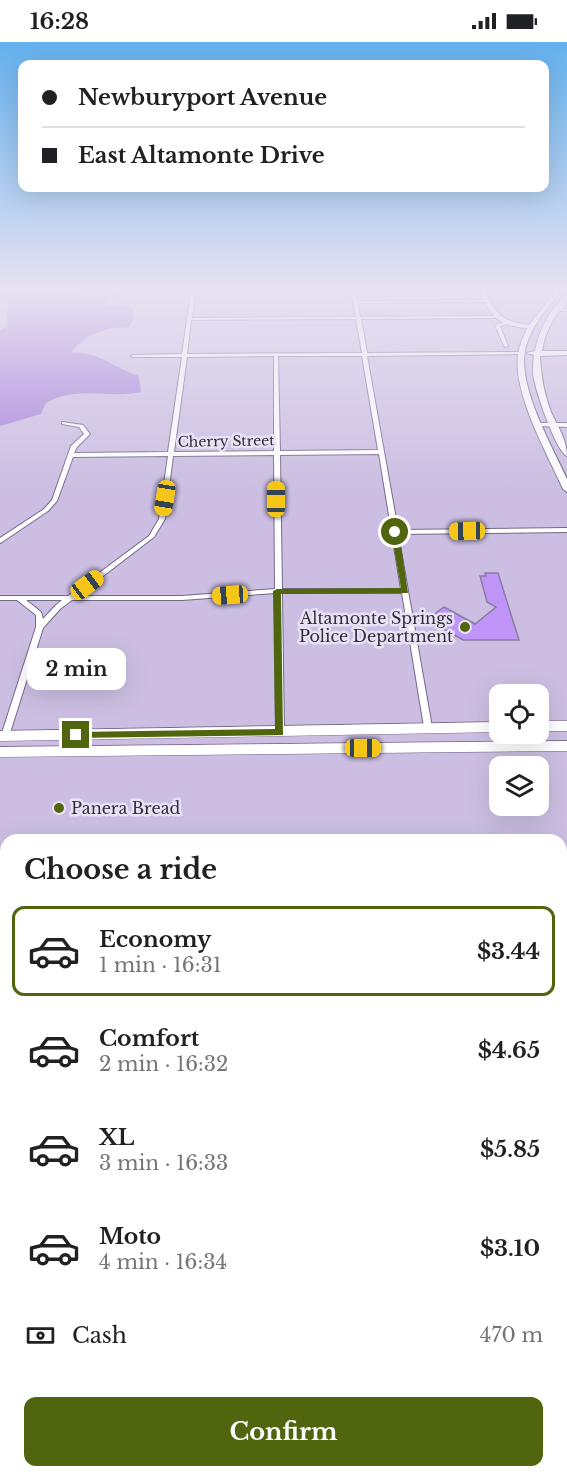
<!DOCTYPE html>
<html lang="en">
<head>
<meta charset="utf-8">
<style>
	:root { --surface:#fff; --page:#f6f6f6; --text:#202124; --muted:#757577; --line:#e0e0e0; --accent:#51640e }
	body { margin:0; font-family:"Libre Baskerville",serif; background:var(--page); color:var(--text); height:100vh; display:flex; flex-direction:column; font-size:22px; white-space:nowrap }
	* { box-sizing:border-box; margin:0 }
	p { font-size:20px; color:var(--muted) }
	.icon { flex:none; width:33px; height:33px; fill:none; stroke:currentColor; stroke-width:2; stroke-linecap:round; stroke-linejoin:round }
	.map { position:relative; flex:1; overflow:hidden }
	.sheet { position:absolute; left:0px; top:792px; width:567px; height:644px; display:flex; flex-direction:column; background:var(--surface); border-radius:18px 18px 0 0; box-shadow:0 6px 24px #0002 }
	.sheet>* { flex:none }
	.top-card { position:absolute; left:18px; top:18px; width:531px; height:132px; border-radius:12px; box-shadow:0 6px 24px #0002; display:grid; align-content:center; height:132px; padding:0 24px; background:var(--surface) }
	.tools { position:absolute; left:489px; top:642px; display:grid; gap:12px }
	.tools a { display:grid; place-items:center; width:60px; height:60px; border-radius:12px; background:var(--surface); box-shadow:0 6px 24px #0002; font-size:30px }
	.end { position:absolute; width:27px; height:27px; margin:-14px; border:8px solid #51640e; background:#fff; box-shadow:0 0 0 3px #fff }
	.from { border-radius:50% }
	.bubble { position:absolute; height:42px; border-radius:12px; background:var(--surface); box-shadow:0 6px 24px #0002; font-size:20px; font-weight:700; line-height:42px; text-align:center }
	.car { position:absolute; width:18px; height:36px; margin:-18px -9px; border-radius:8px; box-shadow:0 0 4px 2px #0007; background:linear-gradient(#f5c518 24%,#345 0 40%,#f5c518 0 76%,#345 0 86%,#f5c518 0) }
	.top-card b { display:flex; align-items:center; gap:21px; height:57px; font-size:22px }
	.top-card b+b { border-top:2px solid var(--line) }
	.top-card i { width:15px; height:15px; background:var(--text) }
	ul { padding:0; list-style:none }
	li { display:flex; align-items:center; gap:18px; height:90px; margin:0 12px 9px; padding:0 12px; border:3px solid transparent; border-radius:12px }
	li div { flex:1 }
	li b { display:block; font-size:22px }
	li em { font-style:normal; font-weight:700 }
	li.on { border-color:var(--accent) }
	li>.icon { width:54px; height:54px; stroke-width:1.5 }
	h2 { padding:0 24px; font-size:27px; line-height:72px }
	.pay { display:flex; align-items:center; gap:15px; height:66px; padding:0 24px; font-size:22px }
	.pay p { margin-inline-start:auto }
	.action { display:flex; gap:12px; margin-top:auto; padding:12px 24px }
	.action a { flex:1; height:69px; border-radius:12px; background:var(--accent); color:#fff; font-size:24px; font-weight:700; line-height:69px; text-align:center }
	.status { display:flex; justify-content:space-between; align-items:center; height:42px; padding:0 30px; background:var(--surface); direction:ltr }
	.status svg { height:16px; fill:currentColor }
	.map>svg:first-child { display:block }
	.green { fill:#a581d8 }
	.building { fill:#bf95f9; stroke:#8a7d9f; stroke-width:1.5 }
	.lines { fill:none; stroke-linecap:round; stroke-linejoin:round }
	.street-casing { stroke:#746889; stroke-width:2 }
	.secondary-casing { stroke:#746889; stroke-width:2 }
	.primary-casing { stroke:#746889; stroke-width:1 }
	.street { fill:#fff; fill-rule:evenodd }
	.secondary { fill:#fff; fill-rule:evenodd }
	.primary { fill:#fff; fill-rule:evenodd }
	.route { fill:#51640e }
	.poi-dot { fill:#51640e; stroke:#e9e2f5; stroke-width:2 }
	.labels { text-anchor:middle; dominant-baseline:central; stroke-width:5; stroke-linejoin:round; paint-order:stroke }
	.far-street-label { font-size:14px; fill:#322c3b; stroke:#e9e2f5 }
	.poi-label { font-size:16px; fill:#322c3b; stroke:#e9e2f5; text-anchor:end }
</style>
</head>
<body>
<div class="status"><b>16:28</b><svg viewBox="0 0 49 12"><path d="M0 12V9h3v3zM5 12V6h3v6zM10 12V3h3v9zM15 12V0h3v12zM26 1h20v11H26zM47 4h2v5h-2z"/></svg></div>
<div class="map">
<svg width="567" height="1435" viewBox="0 0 567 1435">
	<rect width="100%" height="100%" fill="#cbbee2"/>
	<!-- green -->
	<path class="green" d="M3 250H81L78 257C89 251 107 248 118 254L109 256 105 264 129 265 134 268 133 278 128 286C113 282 78 295 72 311 98 309 115 327 139 334L141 350C109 357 77 343 46 361L41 372 0 384V289L7 284 8 258Z"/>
	<!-- building -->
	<polygon class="building" points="485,531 498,531 519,598 463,598 427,578 444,565 475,582 496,565 487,560 480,534 486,534"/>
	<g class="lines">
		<defs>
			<g id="street">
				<path d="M191 250H195L192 276 356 275 352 250H356L358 259 487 258 489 259V260L358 261 360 275 494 274 496 275 494 276 361 277 367 311 521 310 523 311 521 312 367 314 398 488 567 486V490L398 492 432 685 431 687 428 688 424 685 402 551H282L284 690 280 693 277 692 276 690 275 551 182 558H72L60 567 43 586 9 694 8 696H2L1 694 36 585V573L17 558H0V554H68L149 494 159 477 168 414 73 415 57 459 48 469 2 500 0 501V496L44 467 52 458 71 404 84 392 79 385 62 382V380L83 383 90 392 77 405 74 411 168 410 182 315H133L131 314 133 313 182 312ZM356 277 362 311 187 312 191 278ZM274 314V409L174 410 187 315ZM278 314H362L378 408 280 409ZM379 412 401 547H282L280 413ZM274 413 275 547 182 554H77L154 495 165 477 173 414ZM26 558H62L56 563 43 577 41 570Z"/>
				<polygon points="556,266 567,267 567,269 554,268 554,267"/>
				<polygon points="505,280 507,281 507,282 500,284 508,304 506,305 504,304 495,283"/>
				<polygon points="540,381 567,381 567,385 538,384 537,383"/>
			</g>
			<g id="secondary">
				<path d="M480 250H486C497 274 502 279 529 283L555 250H561C546 268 530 285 525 309 518 345 552 404 567 437V450L563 447C547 411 513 352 518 313 519 304 523 295 527 286 498 283 492 276 480 250Z"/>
				<path d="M567 253C567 263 560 267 555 275 548 286 544 297 542 309H567V313L540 314C541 334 544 351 551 370 558 385 567 398 567 414 555 408 535 347 533 332 533 326 533 319 534 313L526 311 535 309C539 289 550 265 567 253Z"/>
				<rect x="561" y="1022" width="6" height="16"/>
				<rect x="0" y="1033" width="6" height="16"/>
			</g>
			<g id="primary">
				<rect x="538" y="679" width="29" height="10"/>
				<polygon points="500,680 500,690 0,699 0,689"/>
				<polygon points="567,699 567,709 0,715 0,705"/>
			</g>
		</defs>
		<!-- street casing -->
		<use href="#street" class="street-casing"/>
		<!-- secondary casing -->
		<use href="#secondary" class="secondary-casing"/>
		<!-- primary casing -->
		<use href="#primary" class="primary-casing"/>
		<!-- street -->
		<use href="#street" class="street"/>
		<!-- secondary -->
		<use href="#secondary" class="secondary"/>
		<!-- primary -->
		<use href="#primary" class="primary"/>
	</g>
	<!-- sky -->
	<linearGradient id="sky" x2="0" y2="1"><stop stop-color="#63b0ed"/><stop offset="0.55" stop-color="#e8e2f2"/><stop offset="1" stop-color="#e8e2f2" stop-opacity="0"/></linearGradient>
	<rect width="567" height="451" fill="url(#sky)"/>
	<!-- route -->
	<polygon class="route" points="395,488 399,490 408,551 281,552 283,693 73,696 71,693 76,690 275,687 273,549 277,547 401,546 391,490"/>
	<!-- markers -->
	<g class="poi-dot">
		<circle cx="465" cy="585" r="6"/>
		<circle cx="59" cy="766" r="6"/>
	</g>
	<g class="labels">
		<!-- far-street labels -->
		<g class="far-street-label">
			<text transform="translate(226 399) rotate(-1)">Cherry Street</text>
		</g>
		<!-- poi labels -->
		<g class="poi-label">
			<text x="453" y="576">Altamonte Springs<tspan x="453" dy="18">Police Department</tspan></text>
			<text x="71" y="766" text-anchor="start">Panera Bread</text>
		</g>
	</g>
</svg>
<div class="tools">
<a><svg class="icon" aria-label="locate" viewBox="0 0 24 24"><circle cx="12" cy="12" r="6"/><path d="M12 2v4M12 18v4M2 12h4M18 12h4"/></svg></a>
<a><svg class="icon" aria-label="layers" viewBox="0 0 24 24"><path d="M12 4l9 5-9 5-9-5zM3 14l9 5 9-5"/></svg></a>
</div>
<i class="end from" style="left:395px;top:490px"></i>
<i class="end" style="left:76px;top:693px"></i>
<div class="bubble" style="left:27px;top:606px;width:99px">2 min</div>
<i class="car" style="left:165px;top:456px;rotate:189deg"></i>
<i class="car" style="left:276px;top:457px;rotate:0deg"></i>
<i class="car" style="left:467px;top:489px;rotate:269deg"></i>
<i class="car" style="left:87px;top:543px;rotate:53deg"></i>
<i class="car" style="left:230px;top:553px;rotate:266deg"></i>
<i class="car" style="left:363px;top:706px;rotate:90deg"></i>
<div class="top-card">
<b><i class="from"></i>Newburyport Avenue</b>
<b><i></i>East Altamonte Drive</b>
</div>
<section class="sheet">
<h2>Choose a ride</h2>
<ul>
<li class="on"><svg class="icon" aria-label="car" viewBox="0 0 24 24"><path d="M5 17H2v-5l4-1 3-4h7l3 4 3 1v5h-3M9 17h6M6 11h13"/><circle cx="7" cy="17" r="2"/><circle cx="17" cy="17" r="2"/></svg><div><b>Economy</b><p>1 min · 16:31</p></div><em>$3.44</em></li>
<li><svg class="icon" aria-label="car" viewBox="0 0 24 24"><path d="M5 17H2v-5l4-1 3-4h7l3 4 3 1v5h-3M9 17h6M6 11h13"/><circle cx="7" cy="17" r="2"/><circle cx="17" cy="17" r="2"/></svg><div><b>Comfort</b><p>2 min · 16:32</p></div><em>$4.65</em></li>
<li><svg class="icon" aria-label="car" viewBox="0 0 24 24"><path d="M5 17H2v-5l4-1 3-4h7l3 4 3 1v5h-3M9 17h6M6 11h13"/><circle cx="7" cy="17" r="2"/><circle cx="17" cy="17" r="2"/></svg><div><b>XL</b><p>3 min · 16:33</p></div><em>$5.85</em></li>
<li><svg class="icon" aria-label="car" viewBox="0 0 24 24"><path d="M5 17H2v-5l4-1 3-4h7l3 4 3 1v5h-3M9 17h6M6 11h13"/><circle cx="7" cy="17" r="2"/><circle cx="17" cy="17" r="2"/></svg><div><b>Moto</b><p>4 min · 16:34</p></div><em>$3.10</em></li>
</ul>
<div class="pay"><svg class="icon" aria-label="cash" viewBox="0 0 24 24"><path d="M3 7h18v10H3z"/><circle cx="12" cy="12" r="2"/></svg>Cash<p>470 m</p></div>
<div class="action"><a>Confirm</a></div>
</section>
</div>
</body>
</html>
